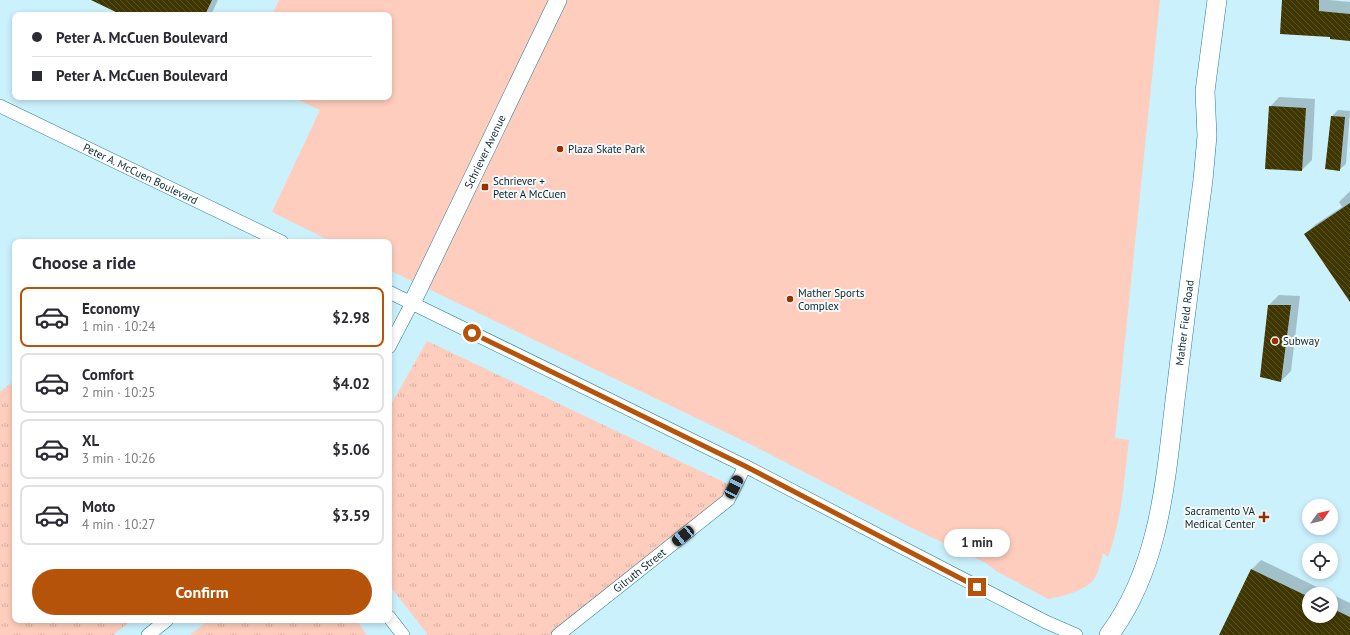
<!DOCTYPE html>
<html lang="en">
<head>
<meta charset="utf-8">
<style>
	:root { --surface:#fff; --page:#f7f7f7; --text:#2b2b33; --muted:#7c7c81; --line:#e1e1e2; --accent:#b45309 }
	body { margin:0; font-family:"PT Sans",sans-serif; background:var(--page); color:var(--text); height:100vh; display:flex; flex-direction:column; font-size:15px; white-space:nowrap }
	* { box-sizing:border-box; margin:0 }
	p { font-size:13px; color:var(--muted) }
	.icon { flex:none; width:22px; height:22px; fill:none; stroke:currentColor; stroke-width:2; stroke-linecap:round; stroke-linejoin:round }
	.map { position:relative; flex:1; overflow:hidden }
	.panel { position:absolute; left:12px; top:239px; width:380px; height:384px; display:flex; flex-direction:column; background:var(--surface); border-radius:8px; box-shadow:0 2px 6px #0003 }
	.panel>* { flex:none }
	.banner { position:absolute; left:12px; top:12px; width:380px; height:88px; border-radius:8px; box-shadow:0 2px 6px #0003; display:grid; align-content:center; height:88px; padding:0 20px; background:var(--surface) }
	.needle { width:26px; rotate:56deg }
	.tools { position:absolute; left:1302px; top:499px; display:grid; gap:8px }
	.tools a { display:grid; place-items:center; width:36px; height:36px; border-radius:50%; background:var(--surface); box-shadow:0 2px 6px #0003; font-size:20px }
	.end { position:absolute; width:18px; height:18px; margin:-9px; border:5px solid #b45309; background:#fff; box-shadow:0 0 0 2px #fff }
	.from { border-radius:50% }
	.bubble { position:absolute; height:28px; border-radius:14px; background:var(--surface); box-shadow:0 2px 6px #0003; font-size:13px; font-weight:700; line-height:28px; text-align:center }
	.car { position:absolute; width:12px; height:24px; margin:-12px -6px; border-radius:5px; box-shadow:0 0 3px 1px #0007; background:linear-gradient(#222 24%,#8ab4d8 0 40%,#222 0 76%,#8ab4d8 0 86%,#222 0) }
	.banner b { display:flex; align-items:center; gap:14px; height:38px; font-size:15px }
	.banner b+b { border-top:1px solid var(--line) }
	.banner i { width:10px; height:10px; background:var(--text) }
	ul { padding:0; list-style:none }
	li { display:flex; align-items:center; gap:12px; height:60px; margin:0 8px 6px; padding:0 12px; border:2px solid var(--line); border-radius:8px }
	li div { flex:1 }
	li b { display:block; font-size:15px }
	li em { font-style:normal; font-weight:700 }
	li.selected { border-color:var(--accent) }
	li>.icon { width:36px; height:36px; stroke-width:1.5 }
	h2 { padding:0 20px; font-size:18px; line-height:48px }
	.action { display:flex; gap:8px; margin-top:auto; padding:8px 20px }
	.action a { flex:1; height:46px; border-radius:24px; background:var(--accent); color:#fff; font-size:16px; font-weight:700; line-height:46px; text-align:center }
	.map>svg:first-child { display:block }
	.grass { fill:url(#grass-tufts) }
	.pitch { fill:#fecdbd }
	.shadow { fill:#0003; fill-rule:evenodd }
	.building { fill:url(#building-back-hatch) }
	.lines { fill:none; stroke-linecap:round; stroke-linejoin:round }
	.minor-casing { stroke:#287c92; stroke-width:14 }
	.tertiary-casing { stroke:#287c92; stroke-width:18 }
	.secondary-casing { stroke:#287c92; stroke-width:20 }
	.minor { stroke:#fff; stroke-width:13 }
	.tertiary { stroke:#fff; stroke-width:17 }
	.secondary { stroke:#fff; stroke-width:19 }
	.route { stroke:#b45309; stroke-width:5 }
	.poi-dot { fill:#953000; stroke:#f7f7f7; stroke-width:1.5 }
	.labels { text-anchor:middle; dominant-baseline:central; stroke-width:4; stroke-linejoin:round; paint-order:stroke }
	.poi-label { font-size:11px; fill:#062933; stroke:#f7f7f7; text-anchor:start }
	.street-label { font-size:11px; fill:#062933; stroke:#f7f7f7 }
</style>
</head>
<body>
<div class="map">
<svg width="1350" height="635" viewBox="0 0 1350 635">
	<defs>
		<pattern id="grass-tufts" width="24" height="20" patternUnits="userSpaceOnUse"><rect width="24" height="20" fill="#fecdbd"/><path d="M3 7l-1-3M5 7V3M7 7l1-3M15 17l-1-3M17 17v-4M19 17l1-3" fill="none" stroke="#d8b0a3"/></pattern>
		<pattern id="building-back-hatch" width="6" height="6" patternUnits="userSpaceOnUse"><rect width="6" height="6" fill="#403700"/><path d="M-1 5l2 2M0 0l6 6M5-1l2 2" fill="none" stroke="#575227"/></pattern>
	</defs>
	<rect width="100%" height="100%" fill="#cbf1fd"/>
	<!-- grass -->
	<g class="grass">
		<polygon points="427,341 734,487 558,635 428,635 389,585 389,408"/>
		<polygon points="15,380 15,620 132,620 113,635 0,635 0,392"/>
		<polygon points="209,620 356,620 367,635 190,635"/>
	</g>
	<!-- pitch -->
	<path class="pitch" d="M279 0H1160L1115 438 1129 440C1124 479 1122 520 1108 557L1103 553C1101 561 1099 570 1095 578 1086 591 1063 596 1048 599L996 571 986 563 912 528 750 444 389 270V242H332L272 212 320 110 292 97H389V15H272Z"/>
	<!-- shadow -->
	<g class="shadow">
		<polygon points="93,0 218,0 211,15 125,15"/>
		<polygon points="1283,0 1329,0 1350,2 1350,42 1350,40 1331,36"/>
		<polygon points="1279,97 1315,99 1312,160 1302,170 1270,107"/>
		<polygon points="1338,110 1350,111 1346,164 1339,170 1332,116"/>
		<polygon points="1350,191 1350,300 1305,234 1316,224 1342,207 1339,202"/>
		<polygon points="1279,295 1300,296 1291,371 1281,381 1269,305"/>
		<path d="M1261 560 1350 603V635H1220L1252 569ZM1309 594H1331V616H1309Z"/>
	</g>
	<!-- building -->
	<g class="building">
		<polygon points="91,0 212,0 205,15 122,15"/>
		<polygon points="1282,0 1319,0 1319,11 1350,14 1350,41 1330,39 1330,37 1280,34"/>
		<polygon points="1269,106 1306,108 1302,171 1265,169"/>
		<polygon points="1331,116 1345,117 1340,171 1325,169"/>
		<polygon points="1350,203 1350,302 1304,234"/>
		<polygon points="1268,305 1291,305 1281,382 1260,377"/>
		<polygon points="1251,569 1309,597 1309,616 1331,616 1331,608 1350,617 1350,635 1219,635"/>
	</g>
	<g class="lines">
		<defs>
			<g id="minor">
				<path id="s1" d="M0 106 282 242"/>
				<polyline points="389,292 745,466 1046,622 1076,635"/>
				<polyline points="389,347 412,303"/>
				<polyline points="389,617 403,635"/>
				<polyline points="148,635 167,620"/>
				<path id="s2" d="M558 635 728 500 745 466"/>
			</g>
			<g id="tertiary">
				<path id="s3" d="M412 303 558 0"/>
			</g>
			<g id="secondary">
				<path id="s4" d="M1109 635C1163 563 1166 470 1177 384 1185 316 1194 248 1203 180L1207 136 1205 91 1217 0"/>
			</g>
		</defs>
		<!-- minor casing -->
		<use href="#minor" class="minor-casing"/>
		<!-- tertiary casing -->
		<use href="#tertiary" class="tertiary-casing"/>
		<!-- secondary casing -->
		<use href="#secondary" class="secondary-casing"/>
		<!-- minor -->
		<use href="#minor" class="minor"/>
		<!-- tertiary -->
		<use href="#tertiary" class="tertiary"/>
		<!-- secondary -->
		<use href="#secondary" class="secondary"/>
	</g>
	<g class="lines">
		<!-- route -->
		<polyline class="route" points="472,333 745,466 977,587"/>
	</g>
	<!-- markers -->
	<g class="poi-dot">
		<circle cx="560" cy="149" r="4"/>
		<rect x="481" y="183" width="8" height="8" rx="2"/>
		<circle cx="790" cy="299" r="4"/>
		<circle cx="1275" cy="341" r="4"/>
		<path d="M1262 511h4v4h4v4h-4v4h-4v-4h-4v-4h4z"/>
	</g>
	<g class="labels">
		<!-- poi labels -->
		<g class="poi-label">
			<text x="568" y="149">Plaza Skate Park</text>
			<text x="493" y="181">Schriever +<tspan x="493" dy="13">Peter A McCuen</tspan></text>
			<text x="798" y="293">Mather Sports<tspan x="798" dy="13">Complex</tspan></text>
			<text x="1283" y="341">Subway</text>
			<text x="1255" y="511" text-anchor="end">Sacramento VA<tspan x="1255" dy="13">Medical Center</tspan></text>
		</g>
		<!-- street labels -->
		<g class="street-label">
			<text stroke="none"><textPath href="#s3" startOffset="168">Schriever Avenue</textPath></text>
			<text stroke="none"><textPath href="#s1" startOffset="156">Peter A. McCuen Boulevard</textPath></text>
			<text stroke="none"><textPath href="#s4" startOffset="325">Mather Field Road</textPath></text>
			<text stroke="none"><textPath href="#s2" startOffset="104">Gilruth Street</textPath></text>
		</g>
	</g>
</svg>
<div class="tools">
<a><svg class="needle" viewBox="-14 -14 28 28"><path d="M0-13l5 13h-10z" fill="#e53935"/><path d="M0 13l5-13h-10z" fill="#7c7c81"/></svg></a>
<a><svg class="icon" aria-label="locate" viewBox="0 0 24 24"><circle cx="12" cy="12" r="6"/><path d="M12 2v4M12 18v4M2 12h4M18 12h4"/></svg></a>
<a><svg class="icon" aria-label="layers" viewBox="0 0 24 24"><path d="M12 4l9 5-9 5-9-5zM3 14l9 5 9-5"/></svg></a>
</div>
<i class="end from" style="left:472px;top:333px"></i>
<i class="end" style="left:977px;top:587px"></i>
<div class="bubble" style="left:944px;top:529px;width:66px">1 min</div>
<i class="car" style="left:734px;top:487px;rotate:27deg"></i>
<i class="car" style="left:683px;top:536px;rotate:231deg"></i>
<div class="banner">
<b><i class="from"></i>Peter A. McCuen Boulevard</b>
<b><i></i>Peter A. McCuen Boulevard</b>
</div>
<section class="panel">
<h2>Choose a ride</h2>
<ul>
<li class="selected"><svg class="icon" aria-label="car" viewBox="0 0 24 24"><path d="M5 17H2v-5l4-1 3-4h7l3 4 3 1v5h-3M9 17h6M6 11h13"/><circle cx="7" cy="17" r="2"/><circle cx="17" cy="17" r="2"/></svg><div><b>Economy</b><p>1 min · 10:24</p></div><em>$2.98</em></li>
<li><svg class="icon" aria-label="car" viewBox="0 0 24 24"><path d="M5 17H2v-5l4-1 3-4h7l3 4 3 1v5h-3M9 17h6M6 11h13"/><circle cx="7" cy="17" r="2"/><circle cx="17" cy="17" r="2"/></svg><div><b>Comfort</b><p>2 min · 10:25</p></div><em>$4.02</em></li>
<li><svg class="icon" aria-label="car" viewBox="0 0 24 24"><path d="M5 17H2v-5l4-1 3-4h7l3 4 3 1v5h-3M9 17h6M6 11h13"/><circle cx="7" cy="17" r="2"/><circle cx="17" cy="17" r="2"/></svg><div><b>XL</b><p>3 min · 10:26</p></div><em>$5.06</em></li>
<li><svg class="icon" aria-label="car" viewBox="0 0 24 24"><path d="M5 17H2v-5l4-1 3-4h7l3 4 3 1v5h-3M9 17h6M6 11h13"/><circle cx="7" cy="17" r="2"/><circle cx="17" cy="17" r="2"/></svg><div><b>Moto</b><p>4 min · 10:27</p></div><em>$3.59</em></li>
</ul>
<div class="action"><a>Confirm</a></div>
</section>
</div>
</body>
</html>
